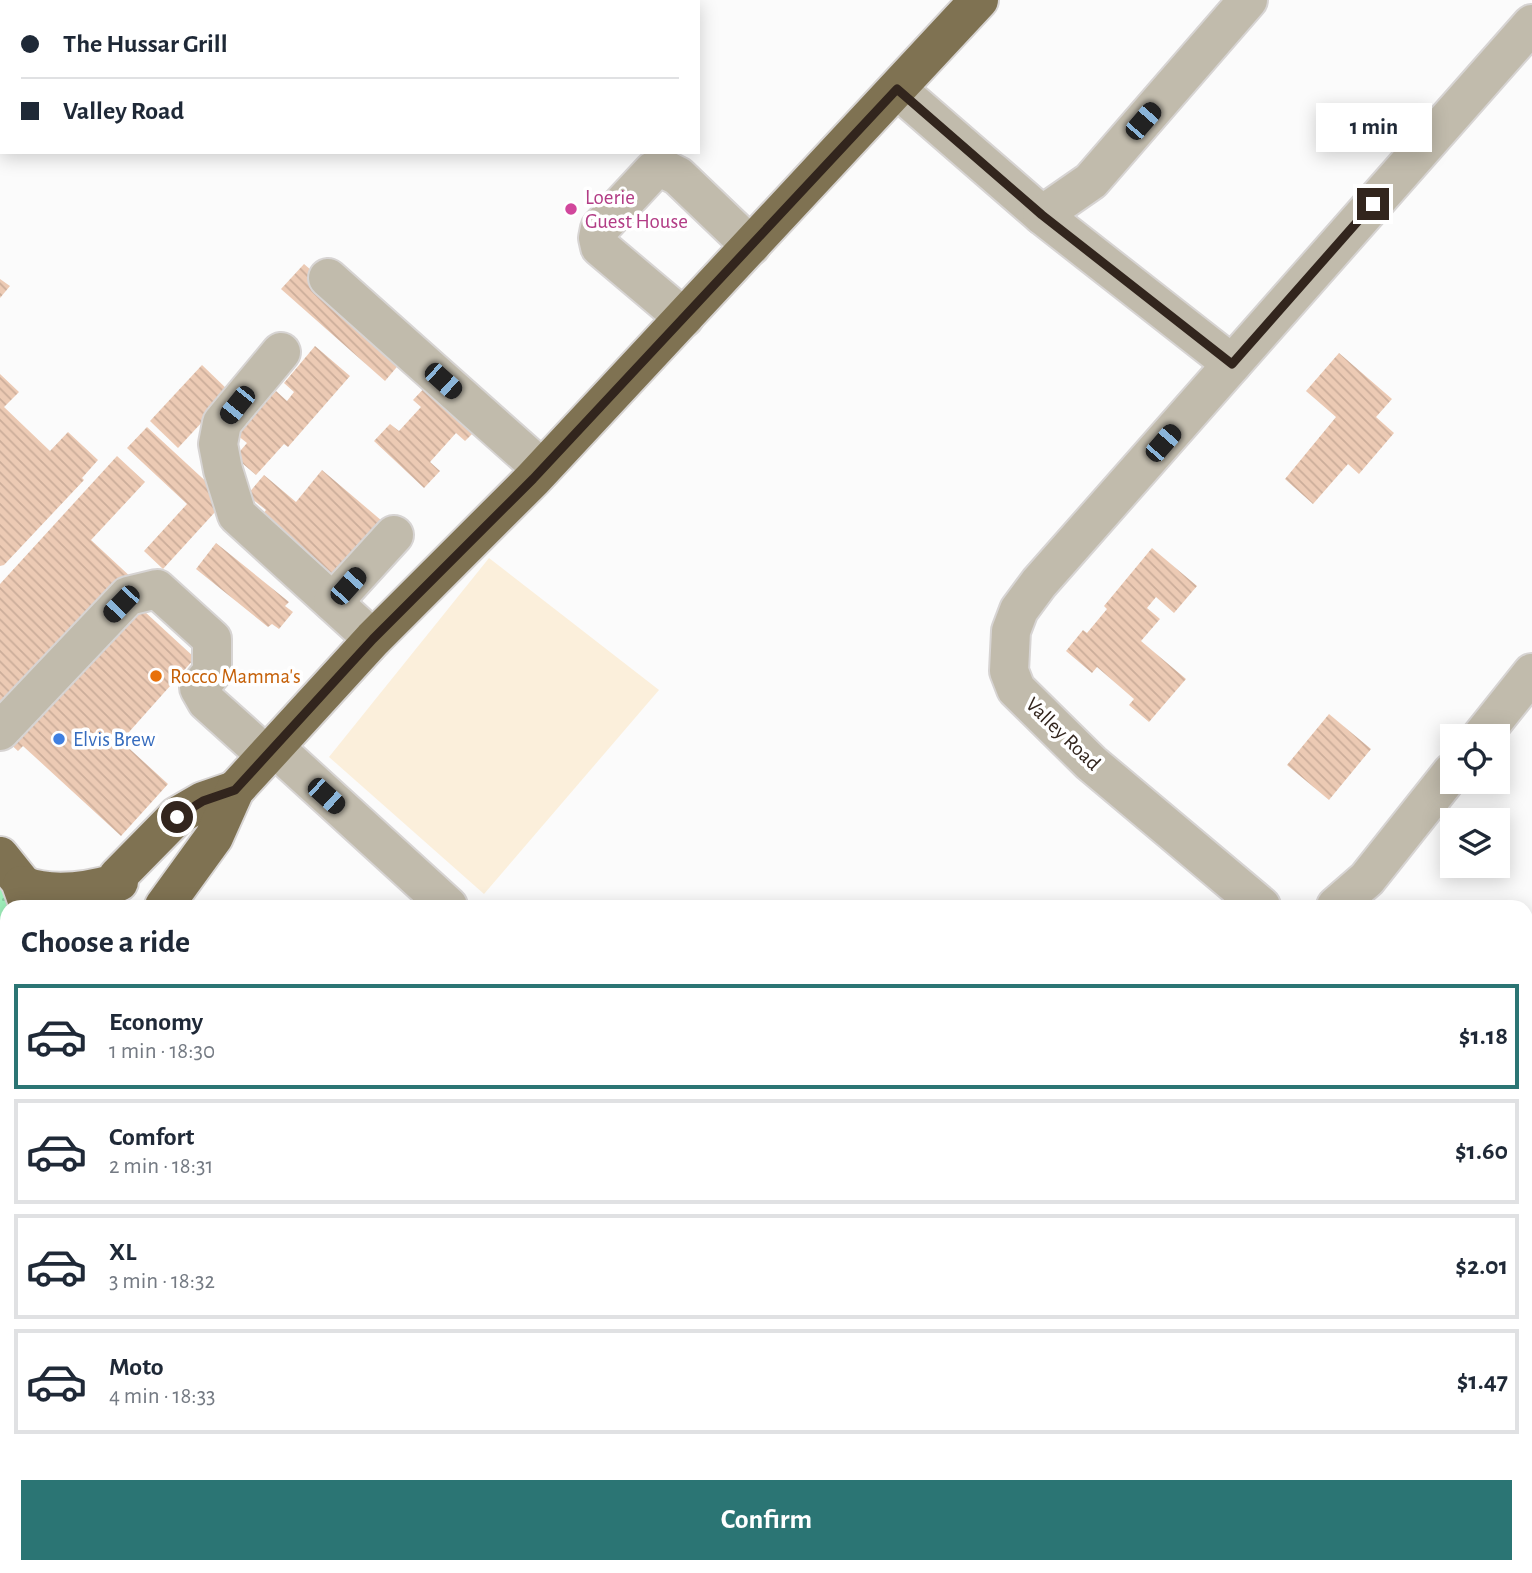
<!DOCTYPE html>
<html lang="en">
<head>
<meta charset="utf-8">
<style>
	:root { --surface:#fff; --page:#f6f6f7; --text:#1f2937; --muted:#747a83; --line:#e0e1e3; --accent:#2b7574 }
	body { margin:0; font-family:"Alegreya Sans",sans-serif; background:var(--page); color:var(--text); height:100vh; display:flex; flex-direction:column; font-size:26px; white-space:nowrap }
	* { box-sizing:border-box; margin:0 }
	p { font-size:23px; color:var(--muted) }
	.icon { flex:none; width:38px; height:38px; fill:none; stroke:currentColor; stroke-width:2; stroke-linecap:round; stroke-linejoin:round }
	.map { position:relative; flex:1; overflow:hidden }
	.panel { position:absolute; left:0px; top:900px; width:1533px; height:674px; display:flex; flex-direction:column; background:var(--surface); border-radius:21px 21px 0 0; box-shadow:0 4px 18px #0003 }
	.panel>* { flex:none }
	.guide { position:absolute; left:0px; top:0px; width:700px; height:154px; box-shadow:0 4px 18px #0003; display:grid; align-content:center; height:154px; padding:0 21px; background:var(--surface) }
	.fabs { position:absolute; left:1440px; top:724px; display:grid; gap:14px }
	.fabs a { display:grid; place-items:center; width:70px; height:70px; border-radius:0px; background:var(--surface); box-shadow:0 4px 18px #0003; font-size:35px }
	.end { position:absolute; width:32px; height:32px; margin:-16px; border:9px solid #32251d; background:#fff; box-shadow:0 0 0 4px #fff }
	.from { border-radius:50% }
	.bubble { position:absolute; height:49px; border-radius:0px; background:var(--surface); box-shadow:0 4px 18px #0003; font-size:23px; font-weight:600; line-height:49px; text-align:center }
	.car { position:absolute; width:21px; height:42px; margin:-21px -10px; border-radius:9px; box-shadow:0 0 5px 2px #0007; background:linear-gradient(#222 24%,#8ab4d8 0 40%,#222 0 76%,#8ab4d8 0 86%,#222 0) }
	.guide b { display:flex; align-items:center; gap:24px; height:66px; font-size:26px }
	.guide b+b { border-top:2px solid var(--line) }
	.guide i { width:18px; height:18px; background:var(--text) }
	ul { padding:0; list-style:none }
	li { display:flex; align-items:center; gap:21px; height:105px; margin:0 14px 10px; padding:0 7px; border:4px solid var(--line); border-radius:0px }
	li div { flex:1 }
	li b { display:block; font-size:26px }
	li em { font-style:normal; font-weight:600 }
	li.current { border-color:var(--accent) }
	li>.icon { width:63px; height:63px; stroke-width:1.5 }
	h2 { padding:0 21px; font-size:32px; line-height:84px }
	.button { display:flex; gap:14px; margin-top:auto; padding:14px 21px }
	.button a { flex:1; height:80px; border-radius:0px; background:var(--accent); color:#fff; font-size:28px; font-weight:600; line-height:80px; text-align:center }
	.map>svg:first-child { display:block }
	.commercial { fill:#fbefdb }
	.grass { fill:url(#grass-dots) }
	.building { fill:url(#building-back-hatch) }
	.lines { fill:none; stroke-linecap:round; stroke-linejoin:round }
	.minor-casing { stroke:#d7d4d3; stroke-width:42 }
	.highway-casing { stroke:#d7d4d3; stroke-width:42 }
	.minor { stroke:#c1bbac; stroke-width:38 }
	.highway { stroke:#7f7252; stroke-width:38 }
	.route { stroke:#32251d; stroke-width:9 }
	.hotel-dot { fill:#d1479c; stroke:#fff; stroke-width:2.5 }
	.food-dot { fill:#e8710a; stroke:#fff; stroke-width:2.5 }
	.shop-dot { fill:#3f7fe0; stroke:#fff; stroke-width:2.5 }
	.labels { text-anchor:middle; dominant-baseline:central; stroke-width:7; stroke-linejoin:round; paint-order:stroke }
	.hotel-label { font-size:21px; fill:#b23c85; stroke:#fff; text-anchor:start }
	.food-label { font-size:21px; fill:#c56008; stroke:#fff; text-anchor:start }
	.street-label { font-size:21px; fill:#32251d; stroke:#fff }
	.shop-label { font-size:21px; fill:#366cbe; stroke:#fff; text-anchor:start }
</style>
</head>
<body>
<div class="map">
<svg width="1532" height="1573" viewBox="0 0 1532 1573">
	<defs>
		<pattern id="grass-dots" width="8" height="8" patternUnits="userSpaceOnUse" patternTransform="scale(1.75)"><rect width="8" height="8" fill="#9ff0bb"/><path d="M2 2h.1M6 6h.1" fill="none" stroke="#89cea0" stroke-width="1.8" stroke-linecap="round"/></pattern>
		<pattern id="building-back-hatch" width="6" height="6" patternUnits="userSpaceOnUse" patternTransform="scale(1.75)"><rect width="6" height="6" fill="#eccab4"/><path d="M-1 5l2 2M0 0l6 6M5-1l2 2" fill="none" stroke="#cbad9a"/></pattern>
	</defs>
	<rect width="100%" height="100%" fill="#fbfbfb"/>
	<!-- commercial -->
	<polygon class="commercial" points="489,558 659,690 484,894 329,757"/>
	<!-- grass -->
	<g class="grass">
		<polygon points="0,883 11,906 7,906 7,958 0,970"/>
		<polygon points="7,1026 7,1077 0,1085 0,1031"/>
	</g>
	<!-- building -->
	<g class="building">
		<polygon points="304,264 407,355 385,381 281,289"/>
		<polygon points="0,279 10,286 0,298"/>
		<polygon points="315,346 350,376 288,447 284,444 256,475 235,457 247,443 237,435 276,391 287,401 294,392 284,383"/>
		<polygon points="1339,353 1392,399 1376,417 1394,433 1359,474 1348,464 1313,504 1285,479 1336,417 1306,391"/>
		<polygon points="202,365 230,392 178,448 150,421"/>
		<polygon points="0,374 19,392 4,407 50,451 68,432 98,460 82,478 84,480 4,565 0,566"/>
		<polygon points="430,382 479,427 465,441 456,433 430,462 440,471 424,488 374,441 390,424 399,431 421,407 413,400"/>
		<polygon points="147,427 226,500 163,569 144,551 187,504 127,448"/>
		<polygon points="117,456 145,482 91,540 134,580 0,725 0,584"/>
		<polygon points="322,470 382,521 333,580 260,518 266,510 247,495 264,475 296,502"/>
		<polygon points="216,543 289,602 285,606 293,612 279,629 272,624 268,627 196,569"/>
		<polygon points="1152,548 1197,586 1174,613 1156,597 1147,608 1160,619 1141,641 1186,679 1149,722 1129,705 1134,699 1097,667 1092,673 1066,651 1083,630 1087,633 1107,609 1104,606"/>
		<polygon points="132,600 195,658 121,741 168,784 121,836 23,746 18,751 4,738"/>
		<polygon points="1329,714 1371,749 1329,800 1287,765"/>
		<polygon points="936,1566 994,1566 1001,1573 930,1573"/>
	</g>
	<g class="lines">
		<defs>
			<g id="minor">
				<polyline points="897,89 1042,215 1232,364"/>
				<polyline points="1042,215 1091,181 1248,0"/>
				<polyline points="328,278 542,469"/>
				<polyline points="684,318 600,247 598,238 600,228 653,171 666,170 678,176 751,246"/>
				<polyline points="281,352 222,423 218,444 223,470 237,515 373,639"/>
				<polyline points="333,602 394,535"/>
				<polyline points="0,731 128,596 157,589 212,639 212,672 199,688 207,702 267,756"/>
				<polyline points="1481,737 1532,673"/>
				<polyline points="274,747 448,906"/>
				<polyline points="1261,906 1091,763 1016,689 1009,671 1011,631 1019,610 1039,583 1532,24"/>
				<polyline points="1336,906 1367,879 1452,772"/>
				<polyline points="0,1105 7,1098"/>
				<polyline points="1205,1566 1213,1573"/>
			</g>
			<g id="highway">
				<polyline points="0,856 20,881 29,906"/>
				<path d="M22 885C52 897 89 891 119 882L118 876 177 816 203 801 235 790"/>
				<polyline points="164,906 214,837 235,790 373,639 533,479 979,0"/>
				<polyline points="0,998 7,990"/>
			</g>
		</defs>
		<!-- minor casing -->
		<use href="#minor" class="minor-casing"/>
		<!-- highway casing -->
		<use href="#highway" class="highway-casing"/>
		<!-- minor -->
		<use href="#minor" class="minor"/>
		<!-- highway -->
		<use href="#highway" class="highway"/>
	</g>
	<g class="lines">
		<!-- route -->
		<polyline class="route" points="177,817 203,801 235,790 373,639 533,479 897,89 1042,215 1232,364 1373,204"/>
	</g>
	<!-- markers -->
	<circle class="hotel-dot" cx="571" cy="209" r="7"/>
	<circle class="food-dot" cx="156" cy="676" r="7"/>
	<circle class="shop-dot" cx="59" cy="739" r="7"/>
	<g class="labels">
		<!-- hotel labels -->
		<g class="hotel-label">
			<text x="585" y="197">Loerie<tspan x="585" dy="24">Guest House</tspan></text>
		</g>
		<!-- food labels -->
		<g class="food-label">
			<text x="170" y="676">Rocco Mamma's</text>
		</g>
		<!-- street labels -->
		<g class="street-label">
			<text transform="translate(1063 734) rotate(44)">Valley Road</text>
		</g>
		<!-- shop labels -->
		<g class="shop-label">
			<text x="73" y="739">Elvis Brew</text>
		</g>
	</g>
</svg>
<div class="fabs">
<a><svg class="icon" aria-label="locate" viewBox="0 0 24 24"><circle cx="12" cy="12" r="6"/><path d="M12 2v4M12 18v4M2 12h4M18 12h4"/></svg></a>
<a><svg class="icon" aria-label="layers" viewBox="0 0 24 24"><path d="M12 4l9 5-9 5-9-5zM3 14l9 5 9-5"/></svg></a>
</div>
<i class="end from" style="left:177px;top:817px"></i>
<i class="end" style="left:1373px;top:204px"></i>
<div class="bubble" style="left:1316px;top:103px;width:116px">1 min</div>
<i class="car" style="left:1143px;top:121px;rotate:41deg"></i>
<i class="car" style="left:443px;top:381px;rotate:132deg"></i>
<i class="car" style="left:237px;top:405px;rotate:219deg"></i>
<i class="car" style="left:1163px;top:443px;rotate:41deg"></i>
<i class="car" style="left:348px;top:586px;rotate:42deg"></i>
<i class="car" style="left:121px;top:604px;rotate:224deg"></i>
<i class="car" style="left:326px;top:796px;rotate:132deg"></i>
<div class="guide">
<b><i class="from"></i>The Hussar Grill</b>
<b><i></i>Valley Road</b>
</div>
<section class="panel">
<h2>Choose a ride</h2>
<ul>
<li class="current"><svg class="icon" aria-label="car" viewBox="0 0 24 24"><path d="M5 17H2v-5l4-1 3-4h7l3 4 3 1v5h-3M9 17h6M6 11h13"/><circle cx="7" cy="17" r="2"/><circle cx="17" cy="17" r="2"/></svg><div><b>Economy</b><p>1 min · 18:30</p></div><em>$1.18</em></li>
<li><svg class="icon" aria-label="car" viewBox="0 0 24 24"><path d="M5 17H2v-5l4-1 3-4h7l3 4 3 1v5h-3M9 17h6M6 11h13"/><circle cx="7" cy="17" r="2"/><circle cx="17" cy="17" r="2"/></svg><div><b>Comfort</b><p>2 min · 18:31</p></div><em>$1.60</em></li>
<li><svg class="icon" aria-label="car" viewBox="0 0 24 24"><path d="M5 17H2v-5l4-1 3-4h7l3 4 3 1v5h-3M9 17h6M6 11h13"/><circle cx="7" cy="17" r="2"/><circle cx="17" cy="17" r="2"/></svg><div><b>XL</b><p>3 min · 18:32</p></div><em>$2.01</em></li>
<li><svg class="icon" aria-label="car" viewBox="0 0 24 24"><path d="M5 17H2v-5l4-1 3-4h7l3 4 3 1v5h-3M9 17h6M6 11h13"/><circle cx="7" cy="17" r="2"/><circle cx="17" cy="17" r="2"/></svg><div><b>Moto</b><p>4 min · 18:33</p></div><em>$1.47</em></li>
</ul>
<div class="button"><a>Confirm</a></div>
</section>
</div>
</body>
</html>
